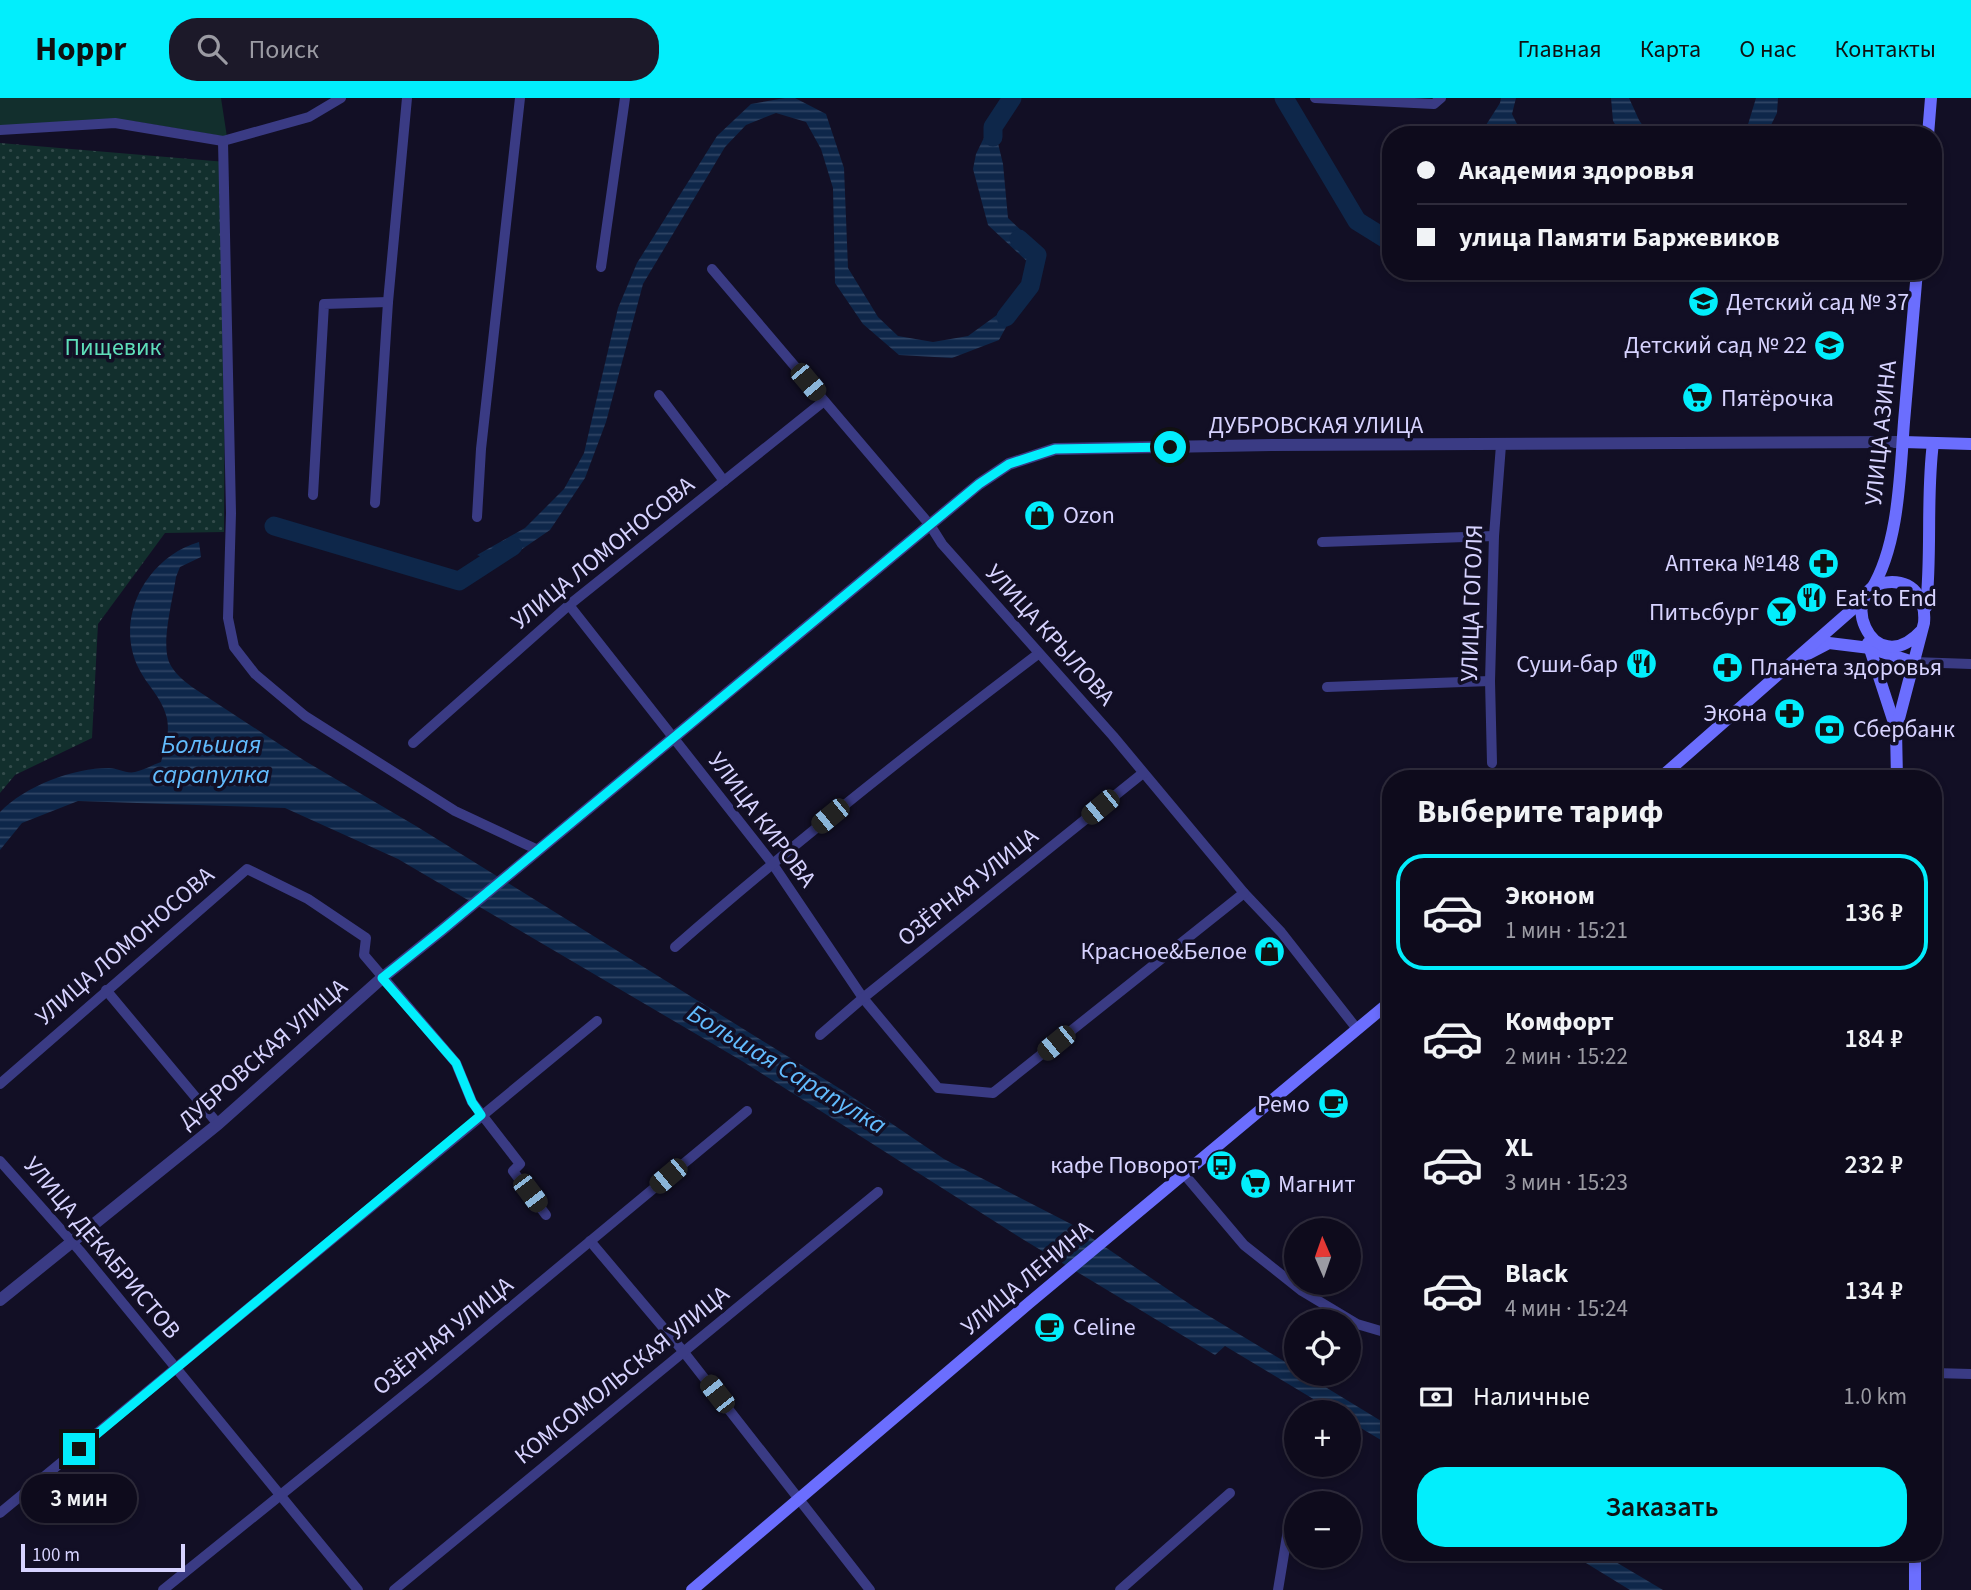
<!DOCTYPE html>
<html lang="ru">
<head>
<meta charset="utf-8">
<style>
	:root { --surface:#0e0b1c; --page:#1c1929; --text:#f1f3f6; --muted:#9b9ba3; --line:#2e2b3b; --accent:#02eefc }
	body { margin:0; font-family:"Source Sans 3",sans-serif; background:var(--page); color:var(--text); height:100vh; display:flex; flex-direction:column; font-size:26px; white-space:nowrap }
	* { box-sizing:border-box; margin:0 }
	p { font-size:23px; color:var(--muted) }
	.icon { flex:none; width:38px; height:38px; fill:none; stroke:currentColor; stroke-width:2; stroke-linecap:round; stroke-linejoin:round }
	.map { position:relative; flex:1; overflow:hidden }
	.drawer { position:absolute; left:1382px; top:672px; width:560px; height:791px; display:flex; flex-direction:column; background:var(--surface); border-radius:28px; box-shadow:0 4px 10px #0003,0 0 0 2px var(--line) }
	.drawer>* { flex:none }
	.top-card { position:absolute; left:1382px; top:28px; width:560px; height:154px; border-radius:28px; box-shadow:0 4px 10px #0003,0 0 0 2px var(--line); display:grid; align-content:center; height:154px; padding:0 35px; background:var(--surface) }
	.needle { width:46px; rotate:358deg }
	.fabs { position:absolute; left:1284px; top:1120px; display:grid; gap:14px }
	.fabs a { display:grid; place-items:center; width:77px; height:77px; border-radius:50%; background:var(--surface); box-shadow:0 4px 10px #0003,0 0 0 2px var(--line); font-size:35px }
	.scale { position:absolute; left:21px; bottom:18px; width:164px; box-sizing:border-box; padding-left:7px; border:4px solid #d7d3ff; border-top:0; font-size:19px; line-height:24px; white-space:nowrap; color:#d7d3ff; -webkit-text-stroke:5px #120f25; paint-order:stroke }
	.end { position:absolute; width:32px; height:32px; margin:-16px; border:9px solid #02eefc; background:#111; box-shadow:0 0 0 4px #111 }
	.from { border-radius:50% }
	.bubble { position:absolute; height:49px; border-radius:24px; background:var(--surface); box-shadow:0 4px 10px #0003,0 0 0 2px var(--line); font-size:23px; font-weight:600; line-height:49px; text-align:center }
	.car { position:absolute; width:21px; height:42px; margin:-21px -10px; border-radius:9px; box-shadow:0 0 5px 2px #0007; background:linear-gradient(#222 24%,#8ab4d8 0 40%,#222 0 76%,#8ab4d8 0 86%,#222 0) }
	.top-card b { display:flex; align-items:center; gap:24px; height:66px; font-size:26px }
	.top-card b+b { border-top:2px solid var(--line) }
	.top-card i { width:18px; height:18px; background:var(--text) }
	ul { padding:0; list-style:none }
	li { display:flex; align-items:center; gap:21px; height:116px; margin:0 14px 10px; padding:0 21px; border:4px solid transparent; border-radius:28px }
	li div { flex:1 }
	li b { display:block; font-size:26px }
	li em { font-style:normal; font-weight:600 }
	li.on { border-color:var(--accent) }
	li>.icon { width:63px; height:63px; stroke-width:1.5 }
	h2 { padding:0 35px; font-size:32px; line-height:84px }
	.pay { display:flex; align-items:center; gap:18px; height:77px; padding:0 35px; font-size:26px }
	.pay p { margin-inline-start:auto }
	.primary-button { display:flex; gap:14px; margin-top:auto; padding:14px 35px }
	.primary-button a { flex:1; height:80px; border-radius:28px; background:var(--accent); color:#111; font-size:28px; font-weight:600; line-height:80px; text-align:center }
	header { display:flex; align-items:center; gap:42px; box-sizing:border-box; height:98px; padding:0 35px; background:var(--accent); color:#111 }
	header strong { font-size:33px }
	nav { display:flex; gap:38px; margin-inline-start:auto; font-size:24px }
	.search { width:490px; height:63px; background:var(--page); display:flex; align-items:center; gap:18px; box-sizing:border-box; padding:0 24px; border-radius:28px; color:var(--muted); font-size:26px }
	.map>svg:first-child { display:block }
	.park { fill:#122f2d }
	.garden { fill:url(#garden-dots) }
	.water { fill:url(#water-rules) }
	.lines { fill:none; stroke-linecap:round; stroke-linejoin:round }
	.river { stroke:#0e274a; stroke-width:19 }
	.minor { stroke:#3a3b84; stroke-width:10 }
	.tertiary { stroke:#3a3b84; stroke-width:12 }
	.secondary { stroke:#6b6efe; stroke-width:12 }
	.route { stroke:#02eefc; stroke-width:9 }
	.labels { text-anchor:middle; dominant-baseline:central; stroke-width:7; stroke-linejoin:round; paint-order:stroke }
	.poi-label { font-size:24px; fill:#d7d3ff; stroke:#120f25; text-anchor:start }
	.park-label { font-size:24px; fill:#5fdfba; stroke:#120f25 }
	.street-label { font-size:24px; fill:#d7d3ff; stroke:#120f25 }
	.water-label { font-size:26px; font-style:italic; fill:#62bcfe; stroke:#120f25 }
</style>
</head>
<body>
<header>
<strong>Hoppr</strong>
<div class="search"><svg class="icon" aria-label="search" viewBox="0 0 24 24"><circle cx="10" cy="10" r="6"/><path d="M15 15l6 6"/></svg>Поиск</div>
<nav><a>Главная</a><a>Карта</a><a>О нас</a><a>Контакты</a></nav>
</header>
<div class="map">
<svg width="1971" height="1492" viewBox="0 0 1971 1492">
	<defs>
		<pattern id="garden-dots" width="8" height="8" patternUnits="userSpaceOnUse" patternTransform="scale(1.75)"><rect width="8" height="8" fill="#122f2d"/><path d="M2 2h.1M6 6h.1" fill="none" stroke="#344c4c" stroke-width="1.8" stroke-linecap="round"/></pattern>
		<pattern id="water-rules" width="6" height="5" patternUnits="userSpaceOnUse" patternTransform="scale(1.75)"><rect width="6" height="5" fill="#0e274a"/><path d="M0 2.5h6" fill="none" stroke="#304565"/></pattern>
	</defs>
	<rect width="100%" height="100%" fill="#120f25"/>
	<!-- park -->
	<polygon class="park" points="0,0 221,0 227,39 132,23 0,33"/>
	<!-- garden -->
	<polygon class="garden" points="0,45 226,64 224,434 165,435 98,526 92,640 15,677 0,695"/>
	<!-- water -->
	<g class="water">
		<polygon points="785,0 795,0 826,16 844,70 848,170 878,219 898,238 933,244 968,238 1023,198 999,242 952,260 899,257 863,226 835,185 833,90 821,51 806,24 776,15 746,27 725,49 643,186 606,324 585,380 550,432 515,456 491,462 477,457 525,430 564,391 584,355 618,210 637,165 717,38 751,6"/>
		<polygon points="1501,0 1516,0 1512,16 1517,26 1513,37 1494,37 1486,27 1500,5"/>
		<polygon points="1611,0 1629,0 1639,22 1649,37 1622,37 1613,23"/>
		<polygon points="1756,0 1778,0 1777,15 1766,37 1742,37 1746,33"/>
		<polygon points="996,15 1007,21 997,41 1003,66 1008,120 1040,150 1032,168 988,127 973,71 976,56"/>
		<path d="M199 444 201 459 180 469 176 479C173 501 161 544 169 564 174 575 183 582 192 589L305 663 416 728 842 992 944 1061 1071 1126 1194 1209 1297 1271V1276H1304L1391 1329V1348L1349 1323V1314H1335L1225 1248 1215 1257 1024 1142 742 963 398 761 285 710 78 703 22 725 0 752V714C25 688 73 670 109 670 118 670 126 676 135 674 144 672 152 667 161 664 165 649 171 633 166 617 161 599 147 587 139 571 113 520 147 459 199 444Z"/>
		<polygon points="1568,1454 1599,1454 1663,1492 1630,1492"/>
	</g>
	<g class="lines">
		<!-- river -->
		<g class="river">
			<polyline points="1284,0 1357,123 1386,141 1391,138"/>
			<polyline points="993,39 993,29 1012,0"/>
			<polyline points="1006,219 1030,188 1037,157 1019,141"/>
			<polyline points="274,428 459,483 513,448"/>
		</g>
		<!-- minor -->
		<g class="minor">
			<polyline points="1315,0 1434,6 1441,0"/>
			<polyline points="0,32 115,25 223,43 309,19 341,0"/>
			<polyline points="223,43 231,415 228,520 234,549 255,576 305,618 455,713 538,752"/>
			<polyline points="601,169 625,0"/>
			<polyline points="712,171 930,427 942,446 1113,638 1244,795 1281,834 1357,931"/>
			<polyline points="659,297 724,383"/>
			<polyline points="313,397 324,206 388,204"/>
			<polyline points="375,405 388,204 407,0"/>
			<polyline points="477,419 481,351 520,0"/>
			<polyline points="1322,444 1494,438"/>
			<polyline points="569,507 772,765 863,900 938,990 993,995 1244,795"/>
			<polyline points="1913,564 1971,566"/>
			<polyline points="1327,589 1490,583"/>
			<polyline points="413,645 569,507 824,303"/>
			<polyline points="1492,665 1490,583 1494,438 1501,347"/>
			<path d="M675 849C793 746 914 650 1038 556"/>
			<polyline points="106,892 218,1026"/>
			<polyline points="820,937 863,900 1143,675"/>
			<polyline points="0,986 247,771 308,801 366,840 364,857 456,965 472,1004 520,1066 513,1073 546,1117"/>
			<polyline points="0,1063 80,1153 358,1492"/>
			<polyline points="1184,1076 1244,1147 1302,1193 1357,1226 1391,1236"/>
			<polyline points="590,1143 683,1253 870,1492"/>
			<polyline points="1934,1275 1971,1276"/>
			<polyline points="0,1415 597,923"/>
			<polyline points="163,1492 429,1277 747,1013"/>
			<polyline points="394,1492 878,1094"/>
			<polyline points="1120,1492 1230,1395"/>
			<polyline points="1278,1492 1289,1426"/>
		</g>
		<!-- tertiary -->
		<polyline class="tertiary" points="0,1202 218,1026 382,880 442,832 979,386 1009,366 1055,351 1275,347 1903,344"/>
		<!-- secondary -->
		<g class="secondary">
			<polyline points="1928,37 1931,0"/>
			<polyline points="1903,344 1971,346"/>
			<path d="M1871 492C1899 447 1900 376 1904 324 1908 274 1913 223 1917 173"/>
			<path d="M1926 509C1932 454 1926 399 1933 345"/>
			<polyline points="1868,545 1896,631"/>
			<polyline points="1806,557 1829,545 1870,550 1913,564"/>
			<polyline points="1659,681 1863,502"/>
			<path d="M1897 681 1896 632 1924 525C1926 504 1916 484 1892 484 1832 485 1871 588 1922 532"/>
			<polyline points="1915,1454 1915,1492"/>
			<polyline points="692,1492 1029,1205 1391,903"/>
		</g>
	</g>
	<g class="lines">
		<!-- route -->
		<polyline class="route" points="79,1351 481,1017 472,1004 456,965 382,880 442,832 979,386 1009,366 1055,351 1170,349"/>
	</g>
	<!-- icons -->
	<defs>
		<symbol id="school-disc" viewBox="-11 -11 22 22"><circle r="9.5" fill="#02eefc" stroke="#120f25"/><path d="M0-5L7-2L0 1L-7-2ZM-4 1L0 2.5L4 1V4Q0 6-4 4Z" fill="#111"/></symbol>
		<symbol id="supermarket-disc" viewBox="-11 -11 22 22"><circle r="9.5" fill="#02eefc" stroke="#120f25"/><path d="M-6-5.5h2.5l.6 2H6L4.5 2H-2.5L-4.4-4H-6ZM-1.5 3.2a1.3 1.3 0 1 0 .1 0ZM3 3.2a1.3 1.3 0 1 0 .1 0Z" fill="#111"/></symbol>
		<symbol id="shop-disc" viewBox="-11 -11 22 22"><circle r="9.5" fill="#02eefc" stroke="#120f25"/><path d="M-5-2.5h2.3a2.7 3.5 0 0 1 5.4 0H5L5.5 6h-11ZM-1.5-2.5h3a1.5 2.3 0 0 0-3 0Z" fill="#111"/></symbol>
		<symbol id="pharmacy-disc" viewBox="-11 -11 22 22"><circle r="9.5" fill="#02eefc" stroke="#120f25"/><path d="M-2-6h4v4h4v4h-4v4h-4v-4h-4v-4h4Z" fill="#111"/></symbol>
		<symbol id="restaurant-disc" viewBox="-11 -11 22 22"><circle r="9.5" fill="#02eefc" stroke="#120f25"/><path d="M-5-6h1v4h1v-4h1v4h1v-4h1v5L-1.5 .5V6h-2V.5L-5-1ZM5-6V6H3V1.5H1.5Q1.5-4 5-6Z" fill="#111"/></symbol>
		<symbol id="bar-disc" viewBox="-11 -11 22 22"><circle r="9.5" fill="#02eefc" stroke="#120f25"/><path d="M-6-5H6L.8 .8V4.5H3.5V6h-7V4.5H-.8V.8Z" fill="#111"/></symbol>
		<symbol id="bank-disc" viewBox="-11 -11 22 22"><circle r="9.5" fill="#02eefc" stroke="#120f25"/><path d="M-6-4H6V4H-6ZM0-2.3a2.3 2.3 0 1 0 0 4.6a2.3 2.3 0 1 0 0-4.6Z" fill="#111"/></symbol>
		<symbol id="cafe-disc" viewBox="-11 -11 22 22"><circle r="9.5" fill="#02eefc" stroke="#120f25"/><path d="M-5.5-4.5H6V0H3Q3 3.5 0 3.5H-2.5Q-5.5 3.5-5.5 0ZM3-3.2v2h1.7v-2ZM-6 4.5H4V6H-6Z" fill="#111"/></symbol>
		<symbol id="bus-disc" viewBox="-11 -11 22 22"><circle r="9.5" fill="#02eefc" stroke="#120f25"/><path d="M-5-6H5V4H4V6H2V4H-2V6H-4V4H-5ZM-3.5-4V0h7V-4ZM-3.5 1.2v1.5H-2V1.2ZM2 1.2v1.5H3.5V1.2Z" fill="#111"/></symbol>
	</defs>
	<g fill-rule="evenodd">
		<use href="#school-disc" x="1686" y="186" width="35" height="35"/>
		<use href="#school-disc" x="1812" y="230" width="35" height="35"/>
		<use href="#supermarket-disc" x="1680" y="282" width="35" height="35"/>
		<use href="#shop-disc" x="1022" y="400" width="35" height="35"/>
		<use href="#pharmacy-disc" x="1806" y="448" width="35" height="35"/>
		<use href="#restaurant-disc" x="1794" y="482" width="35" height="35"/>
		<use href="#bar-disc" x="1764" y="496" width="35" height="35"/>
		<use href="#restaurant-disc" x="1624" y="548" width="35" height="35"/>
		<use href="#pharmacy-disc" x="1710" y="552" width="35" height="35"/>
		<use href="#pharmacy-disc" x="1772" y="598" width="35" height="35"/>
		<use href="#bank-disc" x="1812" y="614" width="35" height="35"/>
		<use href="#shop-disc" x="1252" y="836" width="35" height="35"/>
		<use href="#cafe-disc" x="1316" y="988" width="35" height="35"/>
		<use href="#bus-disc" x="1204" y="1050" width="35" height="35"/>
		<use href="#supermarket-disc" x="1238" y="1068" width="35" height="35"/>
		<use href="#cafe-disc" x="1032" y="1212" width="35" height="35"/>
	</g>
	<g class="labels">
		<!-- poi labels -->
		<g class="poi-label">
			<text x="1726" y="204">Детский сад № 37</text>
			<text x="1807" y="247" text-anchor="end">Детский сад № 22</text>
			<text x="1721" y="300">Пятёрочка</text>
			<text x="1063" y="417">Ozon</text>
			<text x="1800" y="465" text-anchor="end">Аптека №148</text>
			<text x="1835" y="500">Eat to End</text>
			<text x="1759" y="514" text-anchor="end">Питьсбург</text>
			<text x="1618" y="566" text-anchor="end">Суши-бар</text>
			<text x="1750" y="569">Планета здоровья</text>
			<text x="1767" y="615" text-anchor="end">Экона</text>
			<text x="1853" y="631">Сбербанк</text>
			<text x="1247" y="853" text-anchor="end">Красное&amp;Белое</text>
			<text x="1310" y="1006" text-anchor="end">Ремо</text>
			<text x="1199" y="1067" text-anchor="end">кафе Поворот</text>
			<text x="1278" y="1086">Магнит</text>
			<text x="1073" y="1229">Celine</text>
		</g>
		<!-- park labels -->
		<g class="park-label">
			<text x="113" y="249">Пищевик</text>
		</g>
		<!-- street labels -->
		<g class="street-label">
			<text x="1316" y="327">ДУБРОВСКАЯ УЛИЦА</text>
			<text transform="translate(1881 335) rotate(-84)">УЛИЦА АЗИНА</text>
			<text transform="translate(603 455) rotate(-39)">УЛИЦА ЛОМОНОСОВА</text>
			<text transform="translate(1472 505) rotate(-88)">УЛИЦА ГОГОЛЯ</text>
			<text transform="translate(1050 537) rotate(48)">УЛИЦА КРЫЛОВА</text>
			<text transform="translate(762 722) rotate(53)">УЛИЦА КИРОВА</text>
			<text transform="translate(968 789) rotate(-39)">ОЗЁРНАЯ УЛИЦА</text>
			<text transform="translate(125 848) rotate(-41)">УЛИЦА ЛОМОНОСОВА</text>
			<text transform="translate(263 956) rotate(-41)">ДУБРОВСКАЯ УЛИЦА</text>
			<text transform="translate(102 1150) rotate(50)">УЛИЦА ДЕКАБРИСТОВ</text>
			<text transform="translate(1027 1180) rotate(-40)">УЛИЦА ЛЕНИНА</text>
			<text transform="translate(443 1238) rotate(-39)">ОЗЁРНАЯ УЛИЦА</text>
			<text transform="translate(622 1277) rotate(-39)">КОМСОМОЛЬСКАЯ УЛИЦА</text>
		</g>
		<!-- water labels -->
		<g class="water-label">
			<text x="211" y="646">Большая<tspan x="211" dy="30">сарапулка</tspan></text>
			<text transform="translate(787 971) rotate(31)">Большая Сарапулка</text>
		</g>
	</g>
</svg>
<div class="fabs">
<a><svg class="needle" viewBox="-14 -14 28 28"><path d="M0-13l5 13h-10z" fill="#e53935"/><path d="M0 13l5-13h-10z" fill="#9b9ba3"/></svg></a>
<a><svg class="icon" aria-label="locate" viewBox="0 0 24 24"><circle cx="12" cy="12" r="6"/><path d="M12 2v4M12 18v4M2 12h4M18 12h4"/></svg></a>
<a>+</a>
<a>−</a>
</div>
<div class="scale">100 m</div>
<i class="end from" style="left:1170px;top:349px"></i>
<i class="end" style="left:79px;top:1351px"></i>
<div class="bubble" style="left:21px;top:1376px;width:116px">3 мин</div>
<i class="car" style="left:808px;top:284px;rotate:140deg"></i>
<i class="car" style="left:1100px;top:709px;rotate:231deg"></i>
<i class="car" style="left:830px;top:718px;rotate:231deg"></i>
<i class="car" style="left:1056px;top:945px;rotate:231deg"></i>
<i class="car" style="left:668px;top:1078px;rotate:230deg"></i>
<i class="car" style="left:530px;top:1095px;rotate:143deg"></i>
<i class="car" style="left:717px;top:1296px;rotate:322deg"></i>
<div class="top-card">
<b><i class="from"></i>Академия здоровья</b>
<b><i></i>улица Памяти Баржевиков</b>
</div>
<section class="drawer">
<h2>Выберите тариф</h2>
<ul>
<li class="on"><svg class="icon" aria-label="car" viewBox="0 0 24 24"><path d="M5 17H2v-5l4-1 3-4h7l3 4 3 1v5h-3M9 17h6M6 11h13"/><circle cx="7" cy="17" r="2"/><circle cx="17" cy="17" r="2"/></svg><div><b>Эконом</b><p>1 мин · 15:21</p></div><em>136 ₽</em></li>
<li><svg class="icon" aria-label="car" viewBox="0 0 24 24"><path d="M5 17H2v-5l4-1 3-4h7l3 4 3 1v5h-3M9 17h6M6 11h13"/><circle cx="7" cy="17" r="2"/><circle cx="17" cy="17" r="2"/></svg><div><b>Комфорт</b><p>2 мин · 15:22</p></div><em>184 ₽</em></li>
<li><svg class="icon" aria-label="car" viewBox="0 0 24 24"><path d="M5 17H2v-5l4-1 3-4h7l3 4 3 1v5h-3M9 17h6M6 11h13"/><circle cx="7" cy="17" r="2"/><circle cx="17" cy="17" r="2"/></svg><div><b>XL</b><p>3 мин · 15:23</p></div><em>232 ₽</em></li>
<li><svg class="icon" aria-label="car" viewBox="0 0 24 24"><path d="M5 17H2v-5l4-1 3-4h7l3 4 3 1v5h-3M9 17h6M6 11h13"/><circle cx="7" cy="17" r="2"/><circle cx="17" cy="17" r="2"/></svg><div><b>Black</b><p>4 мин · 15:24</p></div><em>134 ₽</em></li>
</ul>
<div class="pay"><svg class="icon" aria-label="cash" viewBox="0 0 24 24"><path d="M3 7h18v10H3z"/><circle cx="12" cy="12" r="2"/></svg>Наличные<p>1.0 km</p></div>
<div class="primary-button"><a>Заказать</a></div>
</section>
</div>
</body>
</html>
